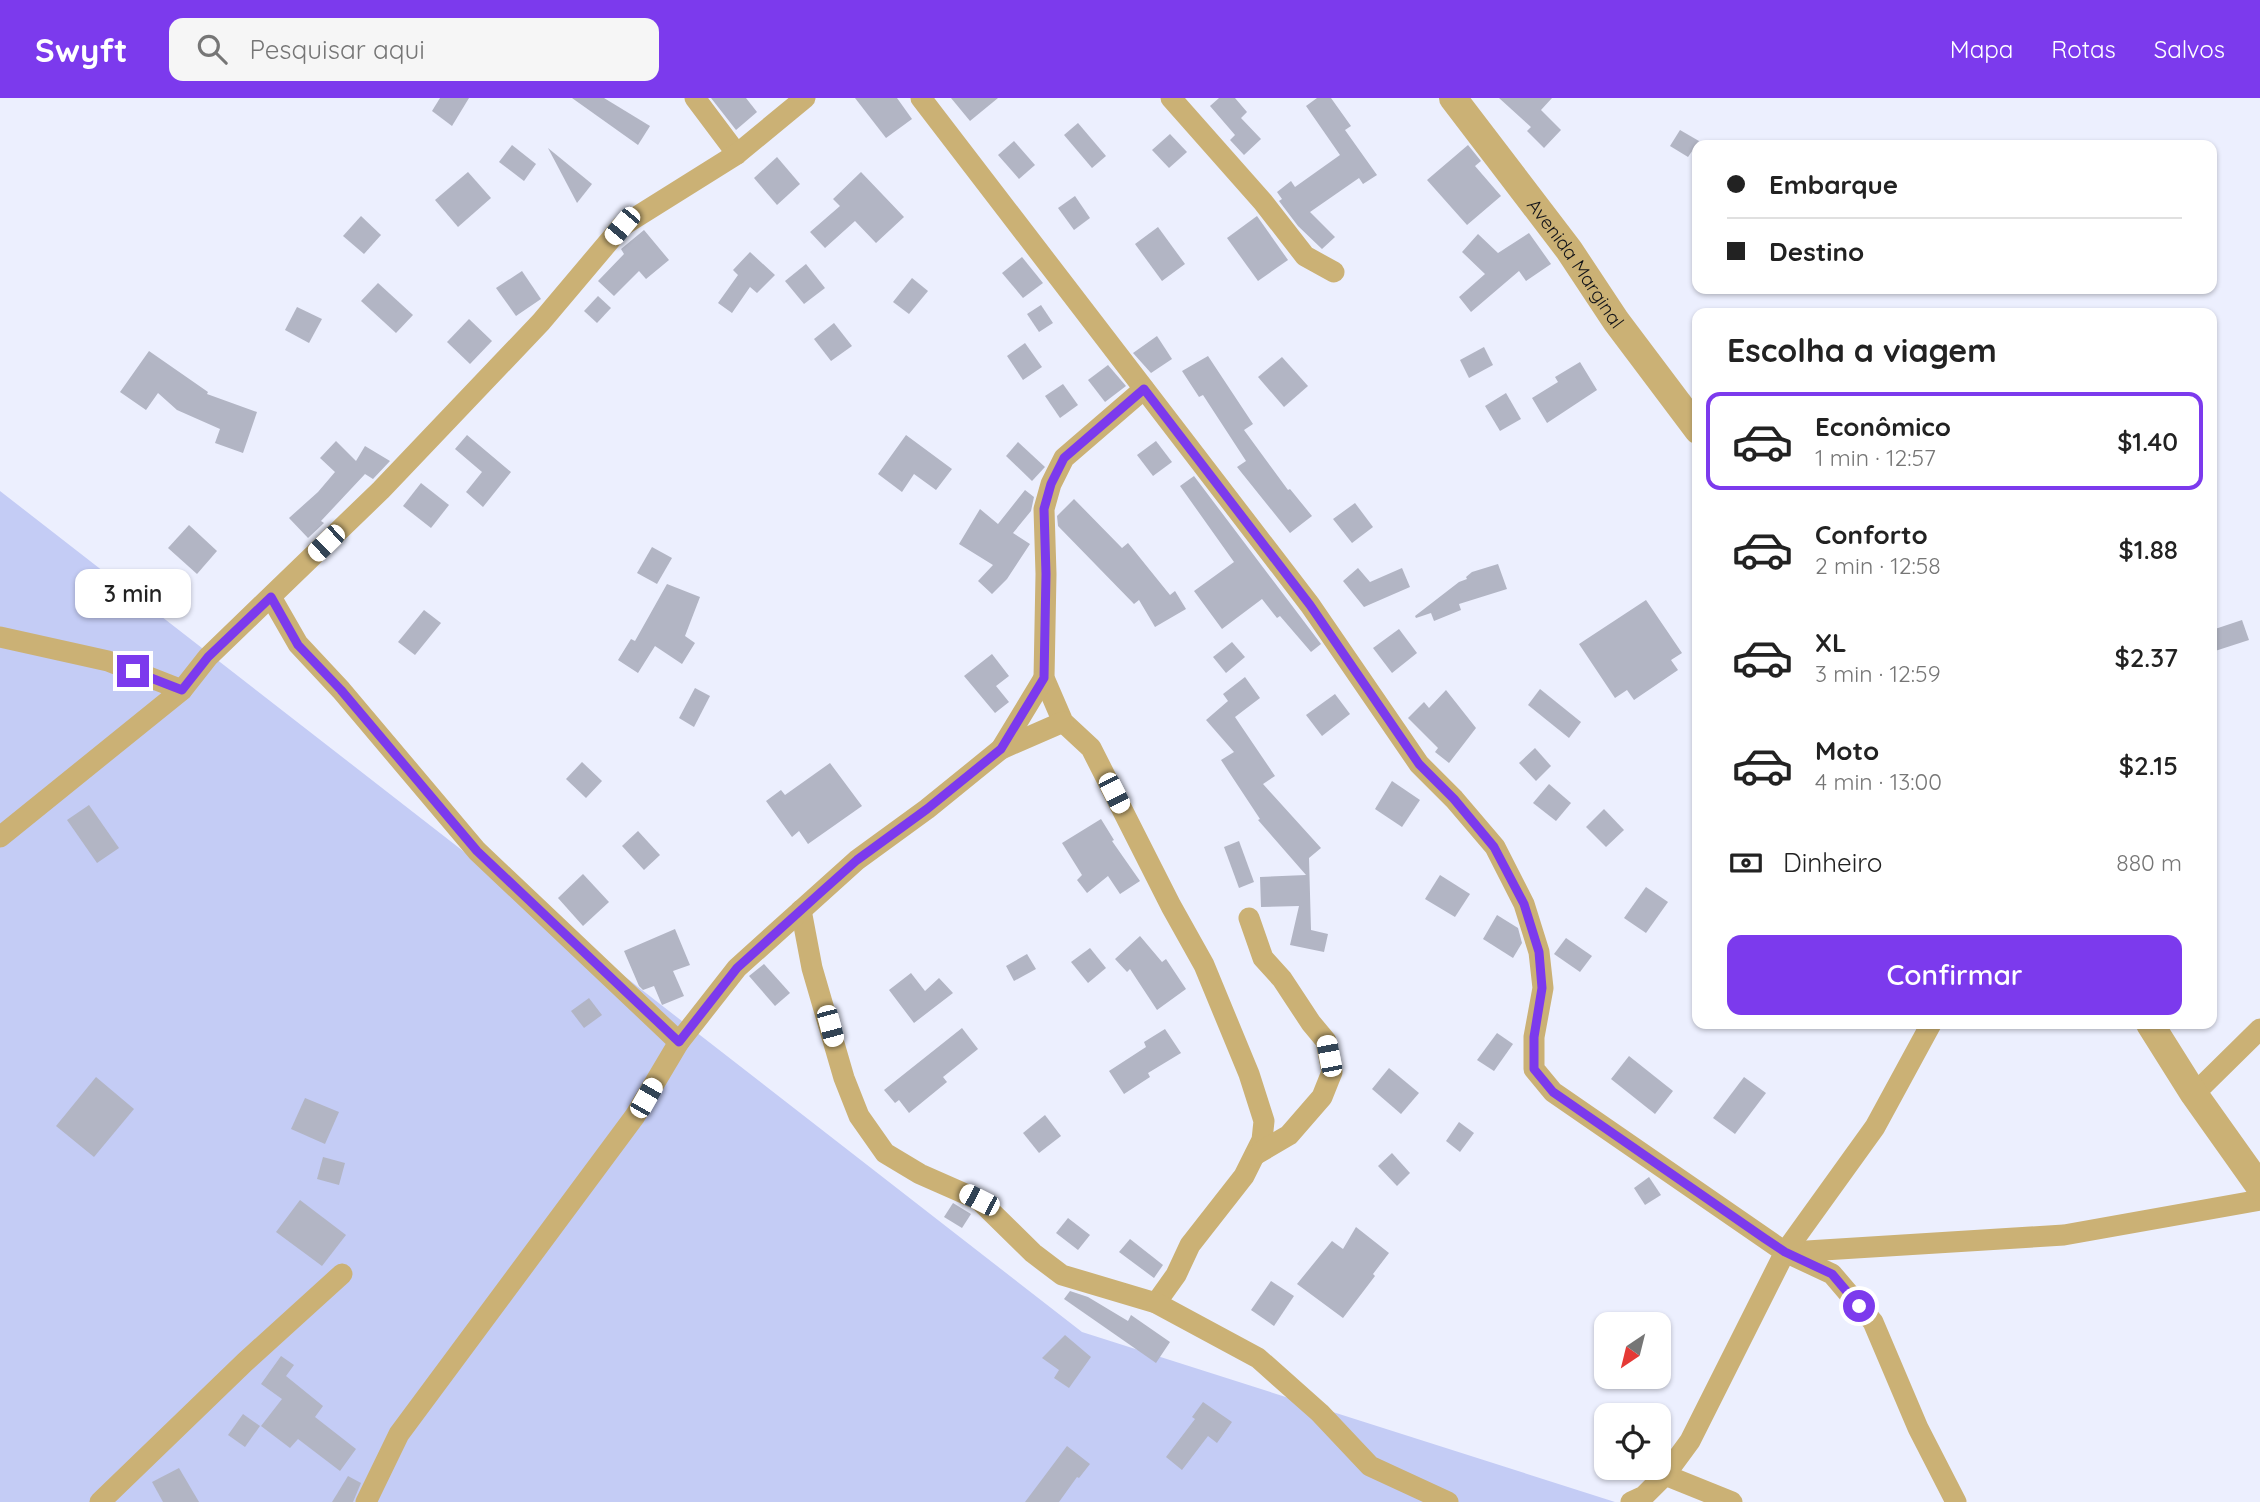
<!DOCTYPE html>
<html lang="pt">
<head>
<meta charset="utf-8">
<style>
	:root { --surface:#fff; --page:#f6f6f6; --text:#222; --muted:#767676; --line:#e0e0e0; --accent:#7c3aed }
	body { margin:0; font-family:Quicksand,sans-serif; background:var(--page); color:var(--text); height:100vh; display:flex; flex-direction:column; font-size:26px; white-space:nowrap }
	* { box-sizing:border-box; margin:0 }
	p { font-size:23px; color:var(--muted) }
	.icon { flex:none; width:38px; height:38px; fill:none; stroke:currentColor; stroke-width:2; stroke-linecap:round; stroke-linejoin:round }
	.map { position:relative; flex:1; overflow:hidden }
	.side { position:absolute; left:1692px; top:210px; width:525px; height:721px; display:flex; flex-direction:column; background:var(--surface); border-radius:14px; box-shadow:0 2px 5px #0004 }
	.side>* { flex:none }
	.banner { position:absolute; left:1692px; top:42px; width:525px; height:154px; border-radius:14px; box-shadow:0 2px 5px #0004; display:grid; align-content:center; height:154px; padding:0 35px; background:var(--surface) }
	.needle { width:46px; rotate:215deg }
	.tools { position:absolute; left:1594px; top:1214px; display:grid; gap:14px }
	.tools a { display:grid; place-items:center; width:77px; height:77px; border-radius:14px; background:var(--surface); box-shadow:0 2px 5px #0004; font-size:35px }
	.end { position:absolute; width:32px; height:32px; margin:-16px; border:9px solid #7c3aed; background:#fff; box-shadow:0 0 0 4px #fff }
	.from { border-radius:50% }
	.bubble { position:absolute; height:49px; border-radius:14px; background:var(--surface); box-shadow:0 2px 5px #0004; font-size:23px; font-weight:600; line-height:49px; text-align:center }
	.car { position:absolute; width:21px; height:42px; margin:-21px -10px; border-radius:9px; box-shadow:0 0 5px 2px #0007; background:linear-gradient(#fff 24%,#345 0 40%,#fff 0 76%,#345 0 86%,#fff 0) }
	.banner b { display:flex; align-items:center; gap:24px; height:66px; font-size:26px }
	.banner b+b { border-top:2px solid var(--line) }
	.banner i { width:18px; height:18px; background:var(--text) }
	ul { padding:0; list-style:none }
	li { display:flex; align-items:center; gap:21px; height:98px; margin:0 14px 10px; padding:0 21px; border:4px solid transparent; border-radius:14px }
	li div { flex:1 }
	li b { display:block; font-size:26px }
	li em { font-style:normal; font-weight:600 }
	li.selected { border-color:var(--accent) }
	li>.icon { width:63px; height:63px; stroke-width:1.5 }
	h2 { padding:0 35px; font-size:32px; line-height:84px }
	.pay { display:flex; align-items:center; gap:18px; height:77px; padding:0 35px; font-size:26px }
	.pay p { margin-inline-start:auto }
	.primary-button { display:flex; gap:14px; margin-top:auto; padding:14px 35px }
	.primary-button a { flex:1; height:80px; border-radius:14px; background:var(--accent); color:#fff; font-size:28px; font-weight:600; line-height:80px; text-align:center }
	header { display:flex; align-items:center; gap:42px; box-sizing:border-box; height:98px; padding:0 35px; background:var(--accent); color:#fff }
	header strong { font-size:33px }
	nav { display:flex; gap:38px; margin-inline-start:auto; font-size:24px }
	.search { width:490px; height:63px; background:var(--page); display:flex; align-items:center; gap:18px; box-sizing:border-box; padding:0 24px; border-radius:14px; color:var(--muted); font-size:26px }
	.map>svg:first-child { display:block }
	.green { fill:#c4ccf5 }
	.building { fill:#b2b5c4 }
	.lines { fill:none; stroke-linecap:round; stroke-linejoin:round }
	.minor { stroke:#cbb175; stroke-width:21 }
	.tertiary { stroke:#cbb175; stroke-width:28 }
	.route { stroke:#7c3aed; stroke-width:9 }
	.labels { text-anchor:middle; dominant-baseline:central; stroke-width:6; stroke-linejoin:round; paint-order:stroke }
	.street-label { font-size:19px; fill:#121318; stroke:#fdfdfd }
</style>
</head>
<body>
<header>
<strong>Swyft</strong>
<div class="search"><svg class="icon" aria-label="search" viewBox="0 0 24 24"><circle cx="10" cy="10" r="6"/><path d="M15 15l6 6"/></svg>Pesquisar aqui</div>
<nav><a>Mapa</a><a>Rotas</a><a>Salvos</a></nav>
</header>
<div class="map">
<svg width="2260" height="1404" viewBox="0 0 2260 1404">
	<rect width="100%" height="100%" fill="#eceffe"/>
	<!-- green -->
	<polygon class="green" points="0,393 1082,1234 1615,1404 0,1404"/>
	<!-- building -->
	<g class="building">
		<polygon points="440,0 469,0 452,28 432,13"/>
		<polygon points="572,0 604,0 650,28 638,47"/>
		<polygon points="711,0 746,0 757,14 736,32"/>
		<polygon points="855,0 897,0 912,21 886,40"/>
		<polygon points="951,0 998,0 970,23"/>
		<polygon points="1219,0 1235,0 1247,14 1241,20 1261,41 1244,57 1230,42 1235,37 1210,8"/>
		<polygon points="1317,0 1331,0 1351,28 1345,32 1377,77 1363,86 1359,80 1310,114 1335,139 1322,151 1298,128 1279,103 1282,101 1277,94 1291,83 1295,89 1340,57 1306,8"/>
		<polygon points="1499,0 1552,0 1541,12 1561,32 1544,50 1527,33 1531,29"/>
		<polygon points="1078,25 1106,58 1092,70 1064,37"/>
		<polygon points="1680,32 1699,43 1688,59 1670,48"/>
		<polygon points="1170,36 1187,54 1169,70 1152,52"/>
		<polygon points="1014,43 1035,67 1019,81 998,57"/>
		<polygon points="512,47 536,66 524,83 499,64"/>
		<polygon points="1468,47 1481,63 1475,68 1501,98 1467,127 1427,82"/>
		<polygon points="548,50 592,86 577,105"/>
		<polygon points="777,59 800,86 777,107 754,80"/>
		<polygon points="468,74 491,100 458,129 435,102"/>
		<polygon points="861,74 904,119 876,145 855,123 825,150 810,134 840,108 833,101"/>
		<polygon points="1075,98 1090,120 1074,132 1058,110"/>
		<polygon points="361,118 381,137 364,156 343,138"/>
		<polygon points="1257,118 1288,162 1258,183 1227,140"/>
		<polygon points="1158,129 1185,166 1162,183 1135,146"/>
		<polygon points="644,132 669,162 646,181 639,173 614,198 598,183 624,156 621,151"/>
		<polygon points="1529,135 1551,166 1526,183 1519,173 1471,214 1459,199 1485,176 1462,154 1478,136 1498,155"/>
		<polygon points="750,154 775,177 757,195 750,189 732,215 718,205 738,177 733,172"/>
		<polygon points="1022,159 1043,185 1023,200 1002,175"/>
		<polygon points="806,166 825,190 804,206 785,183"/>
		<polygon points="522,173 541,201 516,218 496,190"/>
		<polygon points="912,180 928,193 909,216 893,204"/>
		<polygon points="378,185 413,217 396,235 361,203"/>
		<polygon points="598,198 611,210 597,225 584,213"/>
		<polygon points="1041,207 1053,225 1039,234 1027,216"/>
		<polygon points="297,209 322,221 309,245 285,232"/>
		<polygon points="469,221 492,243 470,266 447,244"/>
		<polygon points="834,225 852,248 831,263 814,241"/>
		<polygon points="1157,238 1172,261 1151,275 1133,255"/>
		<polygon points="1025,245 1042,269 1023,282 1007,258"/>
		<polygon points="1484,249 1493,267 1469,280 1460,262"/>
		<polygon points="149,253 208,294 207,296 257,314 243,355 215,345 220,331 177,312 158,295 146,312 120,294"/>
		<polygon points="1208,258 1253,326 1244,332 1288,392 1290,391 1312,418 1290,435 1237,369 1246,363 1203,297 1199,299 1182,273"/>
		<polygon points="1282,259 1308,288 1284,309 1258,279"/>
		<polygon points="1580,264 1597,292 1547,325 1532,300 1558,284 1555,279"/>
		<polygon points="1108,267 1126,288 1105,304 1088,282"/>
		<polygon points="1063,286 1078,307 1060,320 1045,298"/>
		<polygon points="1506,295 1521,321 1500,333 1485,308"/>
		<polygon points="467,337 511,374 483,409 466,394 482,374 455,351"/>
		<polygon points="906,337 952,371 936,392 914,376 902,394 878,376"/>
		<polygon points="336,343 356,363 365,348 390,363 373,381 365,376 321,423 324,425 308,440 289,420 318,394 335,374 320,360"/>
		<polygon points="1156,343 1172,364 1153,378 1137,357"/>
		<polygon points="1018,344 1045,369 1032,383 1006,358"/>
		<polygon points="1194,378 1321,546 1311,554 1280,518 1277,520 1262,501 1222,531 1194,493 1234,464 1180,388"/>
		<polygon points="421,385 449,407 431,430 403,408"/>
		<polygon points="1025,392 1034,399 1031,413 1013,435 1030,446 1007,481 992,496 978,483 993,467 959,446 980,411 998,426"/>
		<polygon points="1074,401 1122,450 1128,445 1170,497 1175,493 1186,511 1155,529 1139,502 1134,506 1058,428 1057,418"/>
		<polygon points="1355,405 1373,429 1352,445 1333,421"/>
		<polygon points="189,427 217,453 197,476 168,450"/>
		<polygon points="652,449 672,460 657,486 637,475"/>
		<polygon points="1498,466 1507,491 1459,506 1461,512 1434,523 1431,515 1416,520 1415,518 1459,484 1467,481 1466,479 1472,474"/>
		<polygon points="1358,470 1370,484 1402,470 1410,489 1364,509 1343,483"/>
		<polygon points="667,486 700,499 685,538 695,545 682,566 655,548 638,575 618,562 631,541 635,543"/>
		<polygon points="1646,502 1682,555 1671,562 1678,572 1634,602 1627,592 1615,600 1579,546"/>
		<polygon points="424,512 441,525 415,557 398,544"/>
		<polygon points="2242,522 2249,542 2212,554 2212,532"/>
		<polygon points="1399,531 1417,555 1392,575 1373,550"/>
		<polygon points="1232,544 1245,559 1226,575 1213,559"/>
		<polygon points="992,556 1009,578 996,588 1009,604 995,615 964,578"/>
		<polygon points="1245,579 1260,600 1235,619 1275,678 1263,686 1321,750 1309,760 1311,832 1328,836 1324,854 1290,847 1299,808 1261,809 1260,779 1306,777 1258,722 1260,721 1221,662 1234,654 1206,622 1228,603 1223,596"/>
		<polygon points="695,590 710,598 694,629 679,620"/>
		<polygon points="1540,591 1581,624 1569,640 1528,607"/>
		<polygon points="1446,592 1476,630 1449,665 1435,654 1438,650 1408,620 1424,604 1429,610"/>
		<polygon points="1335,596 1350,616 1322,638 1306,617"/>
		<polygon points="1535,650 1551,668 1536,683 1519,665"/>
		<polygon points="582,664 602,683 586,700 566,681"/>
		<polygon points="830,665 862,708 808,746 799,733 792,739 766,703 781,692 785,697"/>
		<polygon points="1392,683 1420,702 1402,729 1375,711"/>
		<polygon points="1549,686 1571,705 1556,723 1533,705"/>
		<polygon points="89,707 119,750 97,765 67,722"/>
		<polygon points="1604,711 1624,732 1606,749 1586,729"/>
		<polygon points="1101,721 1114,742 1112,743 1140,783 1120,796 1108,778 1087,795 1077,782 1082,777 1062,745"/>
		<polygon points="638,733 660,757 644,772 622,748"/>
		<polygon points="1239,743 1254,784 1239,790 1224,749"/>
		<polygon points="583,776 609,804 583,828 558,800"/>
		<polygon points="1440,777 1470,796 1455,819 1425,801"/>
		<polygon points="1646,789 1668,804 1646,835 1624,820"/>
		<polygon points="1497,817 1518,830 1522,845 1513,860 1483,841"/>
		<polygon points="675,831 690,867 673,873 684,898 662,907 654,888 643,892 639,888 624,853"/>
		<polygon points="1140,838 1162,864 1166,861 1186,891 1157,912 1130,871 1127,874 1115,861"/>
		<polygon points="1566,840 1592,858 1580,874 1554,856"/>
		<polygon points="1090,850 1106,870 1088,885 1071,864"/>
		<polygon points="1027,856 1036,871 1014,883 1006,868"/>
		<polygon points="764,866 790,895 775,908 749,878"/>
		<polygon points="911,875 925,893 939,880 953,895 914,925 889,892"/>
		<polygon points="589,900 602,917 584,930 571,913"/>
		<polygon points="962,930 978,951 943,979 947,984 909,1015 899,1002 895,1005 884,992"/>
		<polygon points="1165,931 1181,955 1148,975 1150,979 1124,996 1109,973 1146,949 1144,944"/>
		<polygon points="1497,935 1513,946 1494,973 1477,962"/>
		<polygon points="1629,958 1673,993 1655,1016 1611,981"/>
		<polygon points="1389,970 1419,995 1401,1016 1372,991"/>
		<polygon points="96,979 134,1011 94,1059 56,1028"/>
		<polygon points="1744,979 1766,995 1735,1036 1713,1020"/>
		<polygon points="305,1000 339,1014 325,1046 291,1031"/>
		<polygon points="1045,1017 1061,1038 1039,1055 1023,1035"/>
		<polygon points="1459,1024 1474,1035 1460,1054 1446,1043"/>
		<polygon points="1392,1055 1410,1075 1397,1088 1378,1068"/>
		<polygon points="323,1059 345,1065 339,1087 317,1081"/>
		<polygon points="1649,1079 1661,1097 1645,1107 1634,1090"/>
		<polygon points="300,1102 346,1137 322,1168 276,1134"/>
		<polygon points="953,1105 971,1116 962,1130 944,1119"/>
		<polygon points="1068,1120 1090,1137 1078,1152 1056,1135"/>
		<polygon points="1356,1129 1389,1155 1373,1176 1375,1178 1343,1220 1297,1186 1332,1143 1343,1151"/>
		<polygon points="1130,1141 1163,1167 1154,1180 1119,1154"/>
		<polygon points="1271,1183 1294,1198 1274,1228 1251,1212"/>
		<polygon points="1070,1193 1088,1199 1128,1223 1131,1217 1170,1244 1156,1265 1064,1201"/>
		<polygon points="1065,1237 1091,1259 1069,1290 1054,1280 1059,1272 1042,1260"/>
		<polygon points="281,1258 294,1267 286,1278 323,1308 315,1319 356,1351 340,1373 298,1341 290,1350 261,1328 282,1301 261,1286"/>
		<polygon points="1203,1304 1232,1324 1217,1345 1208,1338 1182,1372 1166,1359 1195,1321 1192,1319"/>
		<polygon points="243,1316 260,1328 245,1349 228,1337"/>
		<polygon points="1067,1348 1090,1366 1079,1380 1077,1379 1059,1404 1025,1404"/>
		<polygon points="179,1370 199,1404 163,1404 152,1384"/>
		<polygon points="348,1378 361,1385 353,1404 332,1404"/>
	</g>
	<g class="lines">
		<!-- minor -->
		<g class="minor">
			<polyline points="695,0 737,56"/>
			<polyline points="921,0 1310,507 1419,666 1454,701 1495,749 1524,806 1539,854 1543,890 1534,939 1534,971 1553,994 1785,1154 1832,1176 1873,1224 1918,1330 1956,1404"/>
			<polyline points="1171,0 1263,104 1305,158 1334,174"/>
			<polyline points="1144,291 1064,360 1051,386 1044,411 1046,476 1044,580 1063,624 1091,650 1171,808 1204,867 1249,976 1264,1023 1262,1042 1244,1078 1190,1147 1176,1177 1156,1205"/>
			<polyline points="271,499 298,546 341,592 477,753 679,944"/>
			<polyline points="0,539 108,563 182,592"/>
			<polyline points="1001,651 1044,580"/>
			<polyline points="0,739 182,592 208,559 381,392 541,224 622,128 737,56 805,0"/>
			<polyline points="801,812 812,870 844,980 859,1018 885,1055 920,1076 979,1102 1033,1155 1062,1177 1156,1205 1258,1260 1320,1315 1370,1368 1448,1404"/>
			<polyline points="1249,820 1263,860 1282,881 1311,925 1326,943 1332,974 1322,999 1289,1037 1255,1057"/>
			<polyline points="2194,996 2260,931"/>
			<polyline points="1791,1154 2064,1137 2260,1102"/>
			<polyline points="1665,1377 1732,1404"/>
			<polyline points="100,1404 245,1264 342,1176"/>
			<polyline points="366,1404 399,1336 635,1018 679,944 737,870 857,762 927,711 1001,651 1063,624"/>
			<polyline points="1631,1404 1644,1398 1665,1377 1690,1343 1785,1154 1875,1029 1931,926"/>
		</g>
		<!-- tertiary -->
		<g class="tertiary">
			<path id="s1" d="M1453 0 1569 152 1616 223 1698 332"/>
			<polyline points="2150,926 2194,996 2260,1089"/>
		</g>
	</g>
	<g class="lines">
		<!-- route -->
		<polyline class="route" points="133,573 182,592 208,559 271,499 298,547 341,592 477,753 679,944 737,870 820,795 857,762 927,711 1001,651 1044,580 1046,476 1044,411 1051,386 1064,360 1144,291 1310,507 1419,666 1454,701 1494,749 1524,806 1539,854 1542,890 1534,939 1534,971 1553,994 1764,1140 1785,1154 1832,1176 1859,1208"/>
	</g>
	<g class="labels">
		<!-- street labels -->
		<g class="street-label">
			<text stroke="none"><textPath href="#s1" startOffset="206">Avenida Marginal</textPath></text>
		</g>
	</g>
</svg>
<div class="tools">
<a><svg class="needle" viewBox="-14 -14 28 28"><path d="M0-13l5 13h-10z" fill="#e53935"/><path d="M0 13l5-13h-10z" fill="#767676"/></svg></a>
<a><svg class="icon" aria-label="locate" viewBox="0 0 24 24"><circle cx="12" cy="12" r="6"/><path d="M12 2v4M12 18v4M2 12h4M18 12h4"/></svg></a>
</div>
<i class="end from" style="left:1859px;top:1208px"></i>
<i class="end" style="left:133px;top:573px"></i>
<div class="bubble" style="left:75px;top:471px;width:116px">3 min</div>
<i class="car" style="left:622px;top:128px;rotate:220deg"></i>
<i class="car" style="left:326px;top:445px;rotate:226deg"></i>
<i class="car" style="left:1114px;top:695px;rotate:153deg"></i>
<i class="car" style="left:830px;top:928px;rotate:165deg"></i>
<i class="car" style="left:1329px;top:958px;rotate:349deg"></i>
<i class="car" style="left:646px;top:1000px;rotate:30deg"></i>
<i class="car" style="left:979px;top:1102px;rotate:297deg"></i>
<div class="banner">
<b><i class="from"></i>Embarque</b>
<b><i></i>Destino</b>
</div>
<section class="side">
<h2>Escolha a viagem</h2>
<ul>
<li class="selected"><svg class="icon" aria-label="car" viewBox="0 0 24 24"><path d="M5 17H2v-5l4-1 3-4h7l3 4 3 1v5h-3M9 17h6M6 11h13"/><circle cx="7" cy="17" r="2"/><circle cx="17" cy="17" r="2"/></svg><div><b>Econômico</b><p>1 min · 12:57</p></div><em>$1.40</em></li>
<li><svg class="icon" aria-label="car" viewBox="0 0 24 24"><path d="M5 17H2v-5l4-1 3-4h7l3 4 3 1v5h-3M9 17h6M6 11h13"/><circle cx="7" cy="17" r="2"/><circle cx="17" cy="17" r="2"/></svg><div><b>Conforto</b><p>2 min · 12:58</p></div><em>$1.88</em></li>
<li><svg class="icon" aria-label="car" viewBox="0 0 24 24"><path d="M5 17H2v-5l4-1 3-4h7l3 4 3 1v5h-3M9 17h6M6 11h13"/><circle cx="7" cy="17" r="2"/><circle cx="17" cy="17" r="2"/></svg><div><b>XL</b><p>3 min · 12:59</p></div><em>$2.37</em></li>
<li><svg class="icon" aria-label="car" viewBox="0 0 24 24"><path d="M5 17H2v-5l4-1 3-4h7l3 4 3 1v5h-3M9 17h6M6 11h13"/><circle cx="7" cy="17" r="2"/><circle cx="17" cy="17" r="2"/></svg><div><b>Moto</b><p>4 min · 13:00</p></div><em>$2.15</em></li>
</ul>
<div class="pay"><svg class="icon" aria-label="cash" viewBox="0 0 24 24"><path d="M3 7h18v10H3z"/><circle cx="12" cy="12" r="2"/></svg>Dinheiro<p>880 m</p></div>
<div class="primary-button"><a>Confirmar</a></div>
</section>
</div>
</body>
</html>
